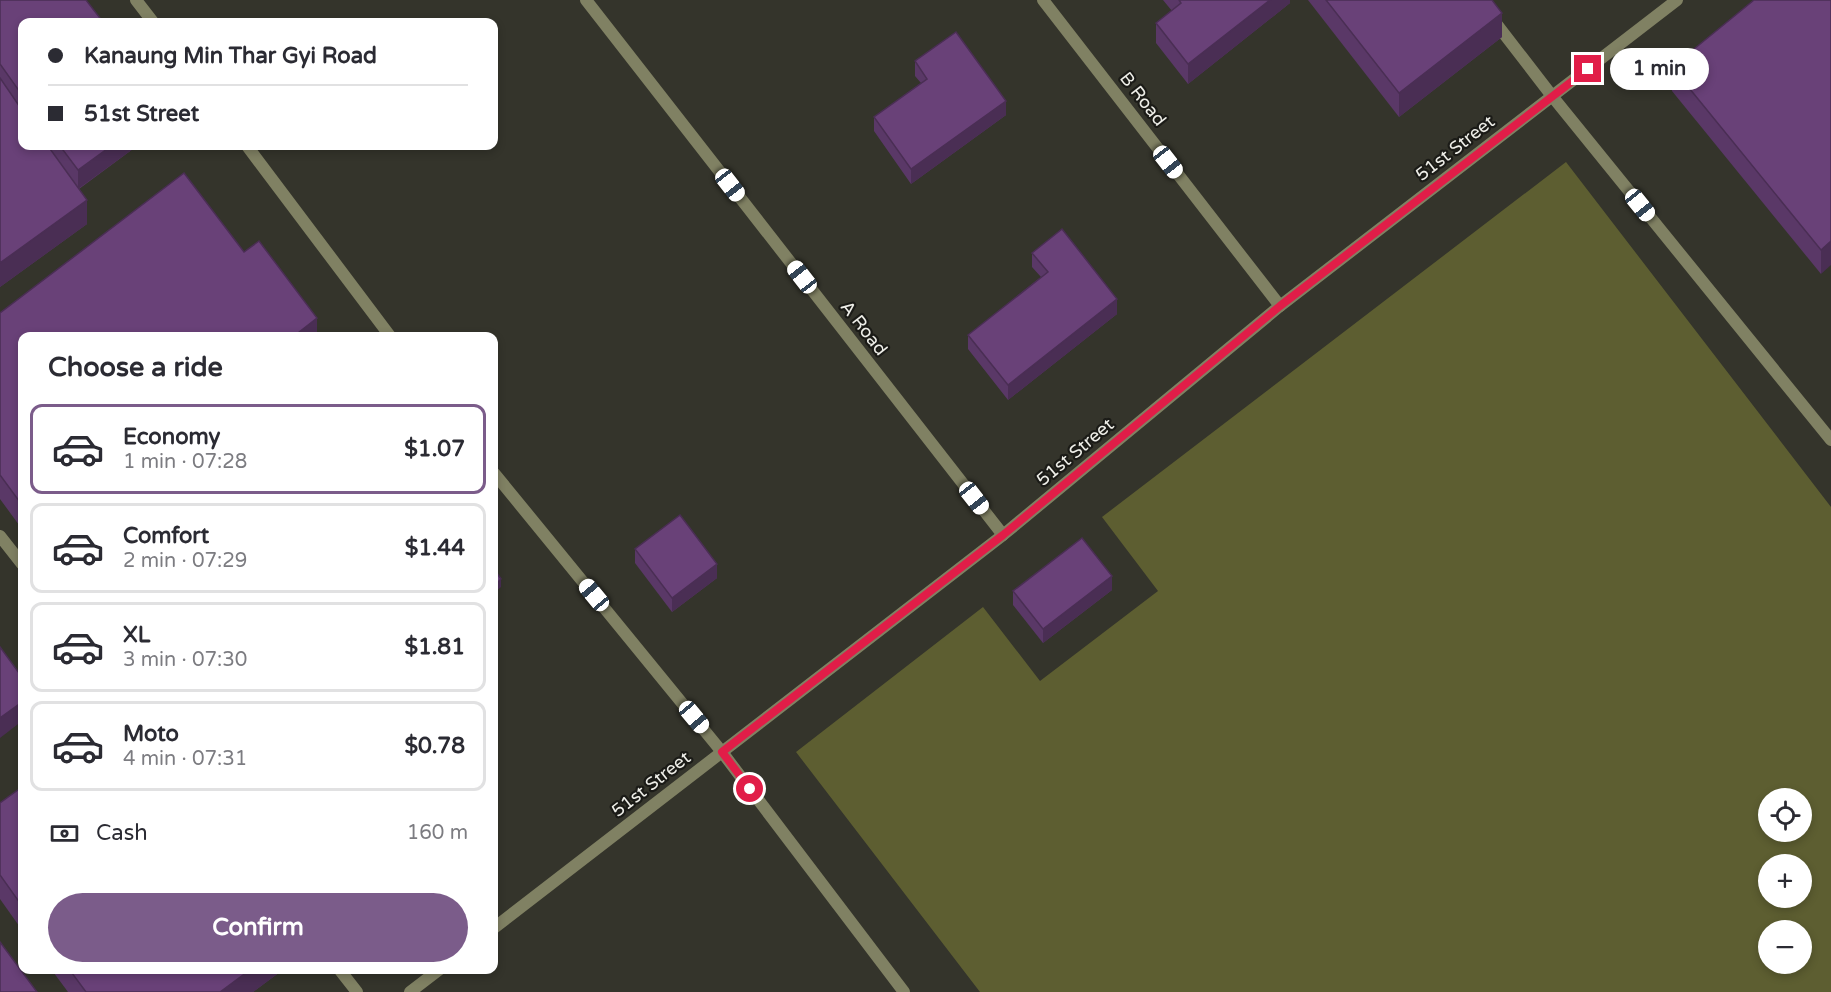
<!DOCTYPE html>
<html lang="en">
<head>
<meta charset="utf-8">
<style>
	:root { --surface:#fff; --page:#f7f7f7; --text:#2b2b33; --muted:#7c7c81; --line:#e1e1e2; --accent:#7b5c8a }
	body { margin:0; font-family:"Varela Round",sans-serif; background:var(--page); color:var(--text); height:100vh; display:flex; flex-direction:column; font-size:22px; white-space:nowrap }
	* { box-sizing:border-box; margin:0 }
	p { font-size:20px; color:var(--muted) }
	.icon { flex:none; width:33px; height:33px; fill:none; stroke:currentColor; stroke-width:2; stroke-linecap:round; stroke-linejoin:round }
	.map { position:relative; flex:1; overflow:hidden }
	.drawer { position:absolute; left:18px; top:332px; width:480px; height:642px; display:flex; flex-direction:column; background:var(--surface); border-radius:12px; box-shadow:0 3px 9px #0003 }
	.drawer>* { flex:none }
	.banner { position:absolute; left:18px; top:18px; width:480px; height:132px; border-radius:12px; box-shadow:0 3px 9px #0003; display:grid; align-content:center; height:132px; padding:0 30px; background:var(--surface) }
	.fabs { position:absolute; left:1758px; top:788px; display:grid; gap:12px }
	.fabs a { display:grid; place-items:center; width:54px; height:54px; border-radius:50%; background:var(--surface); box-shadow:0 3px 9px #0003; font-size:30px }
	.end { position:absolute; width:27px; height:27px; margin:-14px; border:8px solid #e11d48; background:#fff; box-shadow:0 0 0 3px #fff }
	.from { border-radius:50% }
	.bubble { position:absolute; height:42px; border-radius:21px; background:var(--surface); box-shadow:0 3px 9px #0003; font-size:20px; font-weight:700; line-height:42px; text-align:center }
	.car { position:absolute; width:18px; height:36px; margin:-18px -9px; border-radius:8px; box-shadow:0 0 4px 2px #0007; background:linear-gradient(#fff 24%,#345 0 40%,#fff 0 76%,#345 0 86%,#fff 0) }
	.banner b { display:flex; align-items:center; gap:21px; height:57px; font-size:22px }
	.banner b+b { border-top:2px solid var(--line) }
	.banner i { width:15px; height:15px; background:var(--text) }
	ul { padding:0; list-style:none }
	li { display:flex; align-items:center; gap:18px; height:90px; margin:0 12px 9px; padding:0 18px; border:3px solid var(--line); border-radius:12px }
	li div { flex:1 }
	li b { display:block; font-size:22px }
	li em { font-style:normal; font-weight:700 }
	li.on { border-color:var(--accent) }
	li>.icon { width:54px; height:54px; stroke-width:1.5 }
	h2 { padding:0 30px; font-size:27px; line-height:72px }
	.pay { display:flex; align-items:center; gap:15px; height:66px; padding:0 30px; font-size:22px }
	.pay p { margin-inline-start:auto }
	.action { display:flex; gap:12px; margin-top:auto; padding:12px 30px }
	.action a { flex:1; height:69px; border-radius:36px; background:var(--accent); color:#fff; font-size:24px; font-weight:700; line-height:69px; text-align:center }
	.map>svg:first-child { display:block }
	.green { fill:#5d5e31; fill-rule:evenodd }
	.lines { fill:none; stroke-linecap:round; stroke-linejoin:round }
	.service { stroke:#808163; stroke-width:12 }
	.minor { stroke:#808163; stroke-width:12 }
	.tertiary { stroke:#808163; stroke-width:12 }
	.wall { fill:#5a3867 }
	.shaded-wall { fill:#4a2e54 }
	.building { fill:#694178; stroke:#4a2e54; stroke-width:1.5 }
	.route { stroke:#e11d48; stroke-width:8 }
	.labels { text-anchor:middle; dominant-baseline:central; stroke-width:4.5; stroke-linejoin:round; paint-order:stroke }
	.street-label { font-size:18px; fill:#eeeee8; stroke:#1b1b17 }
</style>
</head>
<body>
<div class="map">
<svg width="1831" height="992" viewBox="0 0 1831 992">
	<rect width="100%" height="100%" fill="#34342b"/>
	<!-- green -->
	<path class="green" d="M1566 162 1831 507V992H980L796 752 983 607 1040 681 1158 591 1102 517ZM1768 798H1802V831H1768ZM1768 864H1802V897H1768ZM1768 930H1802V963H1768Z"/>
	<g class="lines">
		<!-- service -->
		<g class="service">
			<polyline points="0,536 22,564"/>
			<polyline points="339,969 357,992"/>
		</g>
		<!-- minor -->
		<g class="minor">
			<polyline points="136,0 153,22"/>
			<polyline points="586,0 1003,535"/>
			<polyline points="1043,0 1280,306"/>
			<polyline points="1478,0 1552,96 1831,440"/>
			<polyline points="247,146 390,336"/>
			<polyline points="494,473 722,752 1003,535 1280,306 1677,0"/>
		</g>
		<!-- tertiary -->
		<g class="tertiary">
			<polyline points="494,928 722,752 904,992"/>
			<polyline points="410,992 440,969"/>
		</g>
	</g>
	<!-- wall -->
	<g class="wall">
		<polygon points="0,0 22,22 22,146 137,146 79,189 87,224 0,287"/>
		<polygon points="1163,0 1290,0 1290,3 1188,84 1156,43 1156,23 1172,11"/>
		<polygon points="1308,0 1492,0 1502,37 1399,117"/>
		<polygon points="1831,0 1821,274 1672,91 1672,67"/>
		<polygon points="915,61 1006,115 911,184 874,131 874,117 921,83 915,76"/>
		<polygon points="1032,253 1117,314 1008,400 968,349 968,335 1041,277 1032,267"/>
		<polygon points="0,313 317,336 22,336 22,529 0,499"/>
		<polygon points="635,549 717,578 672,612 635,563"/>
		<polygon points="1112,590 1043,643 1013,605 1013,591"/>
		<polygon points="22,787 22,930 0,899 0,803"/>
		<polygon points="51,969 284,969 253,992 68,992"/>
	</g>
	<!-- shaded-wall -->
	<g class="shaded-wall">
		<polygon points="1270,0 1290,0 1290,3 1188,84 1188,64"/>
		<polygon points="1502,13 1502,37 1399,117 1399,93"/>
		<polygon points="1006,101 1006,115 911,184 911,169"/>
		<polygon points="111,146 137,146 78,189 78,170"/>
		<polygon points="87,200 87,224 0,287 0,263"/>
		<polygon points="1831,241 1831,265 1821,274 1821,250"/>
		<polygon points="1117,299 1117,314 1008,400 1008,385"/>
		<polygon points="317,318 317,336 294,336"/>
		<polygon points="717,564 717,578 672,612 672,598"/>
		<polygon points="1112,576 1112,590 1043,643 1043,629"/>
		<polygon points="501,579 501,587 494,593 494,586"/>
		<polygon points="22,702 22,721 0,738 0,718"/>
		<polygon points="251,969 284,969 253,992 220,992"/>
	</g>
	<!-- building -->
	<g class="building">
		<polygon points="0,0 86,0 103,22 22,22 22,95 0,64"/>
		<polygon points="1179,0 1270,0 1188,64 1156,23 1181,3"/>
		<polygon points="1326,0 1492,0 1502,13 1399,93"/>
		<polygon points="1754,0 1831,0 1831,241 1821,250 1672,67"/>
		<polygon points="956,32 1006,101 911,169 874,117 927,79 915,61"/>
		<polygon points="0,78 22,110 22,146 48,146 87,200 0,263"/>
		<polygon points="60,146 111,146 78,170"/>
		<polygon points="184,173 244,252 259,241 317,318 294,336 22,336 22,505 0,475 0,313"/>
		<polygon points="1062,229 1117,299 1008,385 968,335 1048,272 1032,253"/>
		<polygon points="680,515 717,564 672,598 635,549"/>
		<polygon points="1082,538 1112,576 1043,629 1013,591"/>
		<polygon points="494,569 501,579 494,586"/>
		<polygon points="0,647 22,677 22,702 0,718"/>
		<polygon points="22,787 22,906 0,875 0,803"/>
		<polygon points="0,942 37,992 0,992"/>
		<polygon points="69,969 251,969 220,992 86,992"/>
	</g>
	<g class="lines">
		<!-- route -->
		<polyline class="route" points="750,789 722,752 1003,535 1280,306 1588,69"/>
	</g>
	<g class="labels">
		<!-- street labels -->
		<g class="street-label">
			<text transform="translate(1143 99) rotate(52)">B Road</text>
			<text transform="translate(1455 148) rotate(-38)">51st Street</text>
			<text transform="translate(864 328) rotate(52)">A Road</text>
			<text transform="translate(1075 452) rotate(-40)">51st Street</text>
			<text transform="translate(651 784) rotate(-38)">51st Street</text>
		</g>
	</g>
</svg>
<div class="fabs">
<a><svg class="icon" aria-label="locate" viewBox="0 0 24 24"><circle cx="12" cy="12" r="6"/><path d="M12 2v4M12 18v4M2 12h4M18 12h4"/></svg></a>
<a>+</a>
<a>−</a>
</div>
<i class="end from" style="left:750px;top:789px"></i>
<i class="end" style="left:1588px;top:69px"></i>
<div class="bubble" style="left:1610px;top:48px;width:99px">1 min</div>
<i class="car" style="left:1168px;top:162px;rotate:142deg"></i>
<i class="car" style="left:730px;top:185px;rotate:142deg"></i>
<i class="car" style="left:1640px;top:205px;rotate:141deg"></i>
<i class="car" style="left:802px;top:277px;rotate:322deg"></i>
<i class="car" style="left:974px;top:498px;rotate:142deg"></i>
<i class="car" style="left:594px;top:595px;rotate:320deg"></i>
<i class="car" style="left:694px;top:717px;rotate:140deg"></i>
<div class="banner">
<b><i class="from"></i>Kanaung Min Thar Gyi Road</b>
<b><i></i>51st Street</b>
</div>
<section class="drawer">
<h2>Choose a ride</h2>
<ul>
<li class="on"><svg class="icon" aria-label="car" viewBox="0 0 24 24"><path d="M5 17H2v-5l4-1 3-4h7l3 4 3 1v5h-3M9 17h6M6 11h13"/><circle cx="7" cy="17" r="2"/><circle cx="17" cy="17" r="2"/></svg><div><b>Economy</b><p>1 min · 07:28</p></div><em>$1.07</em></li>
<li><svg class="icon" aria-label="car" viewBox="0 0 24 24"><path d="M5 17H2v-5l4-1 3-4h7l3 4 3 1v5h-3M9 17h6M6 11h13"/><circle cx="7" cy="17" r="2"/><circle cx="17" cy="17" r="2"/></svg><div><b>Comfort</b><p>2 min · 07:29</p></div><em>$1.44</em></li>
<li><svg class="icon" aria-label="car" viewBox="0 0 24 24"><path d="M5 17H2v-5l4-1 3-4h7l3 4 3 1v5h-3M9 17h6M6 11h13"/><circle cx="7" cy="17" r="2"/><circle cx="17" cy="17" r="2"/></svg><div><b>XL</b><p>3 min · 07:30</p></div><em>$1.81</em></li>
<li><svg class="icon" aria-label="car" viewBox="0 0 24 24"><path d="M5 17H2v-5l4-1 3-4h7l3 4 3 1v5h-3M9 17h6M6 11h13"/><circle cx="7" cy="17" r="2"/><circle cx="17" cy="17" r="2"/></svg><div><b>Moto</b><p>4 min · 07:31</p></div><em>$0.78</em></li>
</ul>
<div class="pay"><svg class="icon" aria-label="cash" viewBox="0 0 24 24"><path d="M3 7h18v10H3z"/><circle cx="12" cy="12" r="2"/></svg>Cash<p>160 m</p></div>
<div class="action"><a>Confirm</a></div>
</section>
</div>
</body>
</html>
